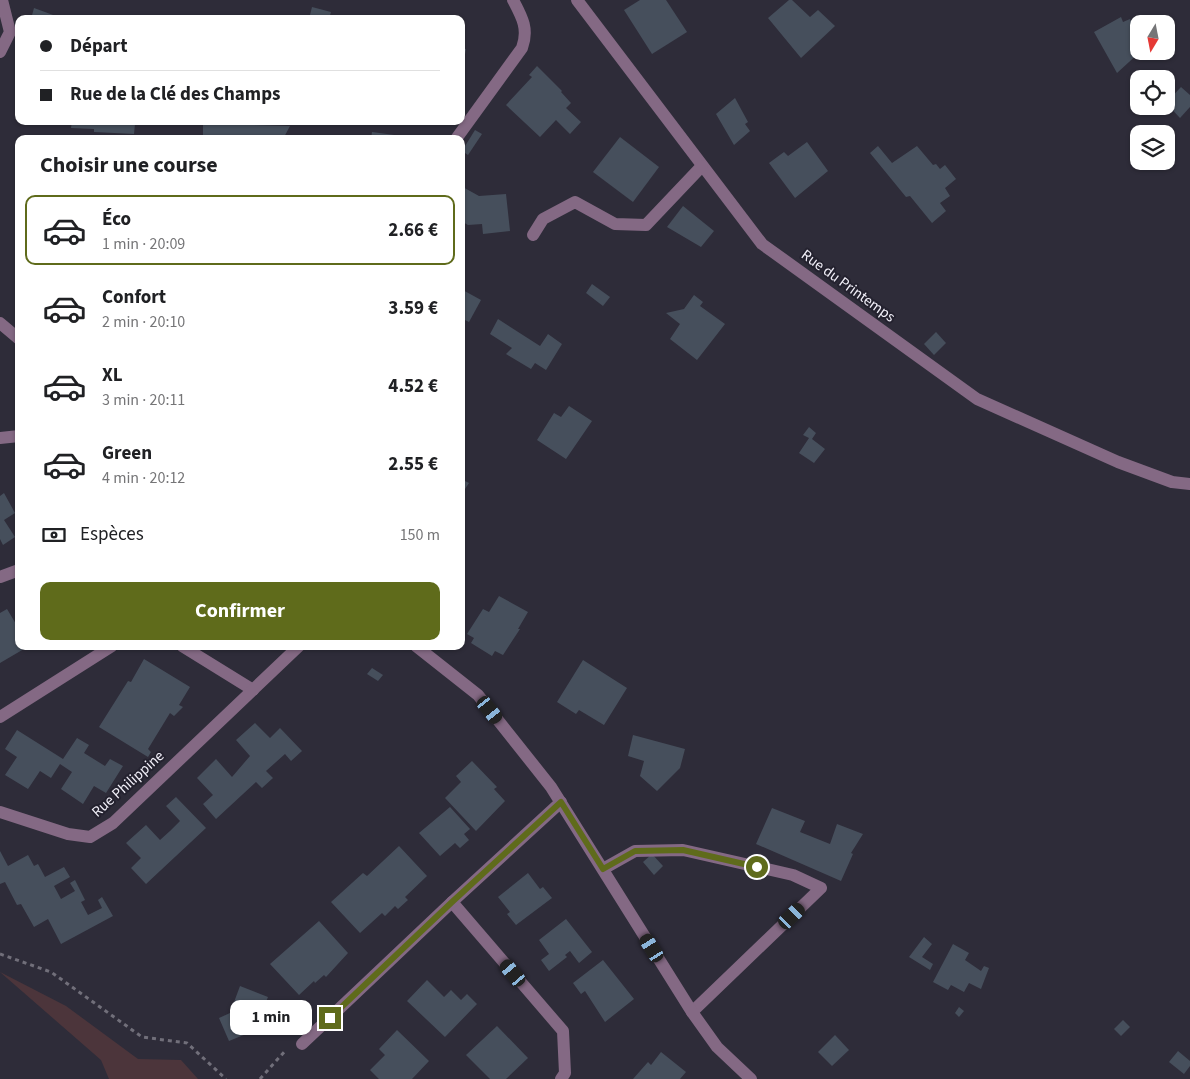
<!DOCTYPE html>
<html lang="fr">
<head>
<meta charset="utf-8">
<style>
	:root { --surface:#fff; --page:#f2f2f2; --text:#202124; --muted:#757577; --line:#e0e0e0; --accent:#5f6b1b }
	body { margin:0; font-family:"Source Sans 3",sans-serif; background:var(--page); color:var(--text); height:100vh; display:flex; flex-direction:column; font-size:19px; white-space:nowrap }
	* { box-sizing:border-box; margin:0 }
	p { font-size:16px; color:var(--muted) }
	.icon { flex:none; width:28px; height:28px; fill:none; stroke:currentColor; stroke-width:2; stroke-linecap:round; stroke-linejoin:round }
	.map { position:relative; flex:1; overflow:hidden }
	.details { position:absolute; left:15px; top:135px; width:450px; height:515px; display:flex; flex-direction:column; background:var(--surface); border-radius:10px; box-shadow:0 1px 4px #0004 }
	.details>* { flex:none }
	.top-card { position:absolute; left:15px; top:15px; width:450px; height:110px; border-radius:10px; box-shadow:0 1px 4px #0004; display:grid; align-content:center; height:110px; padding:0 25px; background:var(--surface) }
	.needle { width:32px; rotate:190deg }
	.controls { position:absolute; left:1130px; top:15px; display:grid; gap:10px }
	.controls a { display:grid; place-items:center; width:45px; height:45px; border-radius:10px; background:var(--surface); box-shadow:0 1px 4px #0004; font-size:25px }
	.end { position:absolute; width:22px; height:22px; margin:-11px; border:6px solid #5f6b1b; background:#fff; box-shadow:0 0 0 2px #fff }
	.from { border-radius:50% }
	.bubble { position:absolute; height:35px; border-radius:10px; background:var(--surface); box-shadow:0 1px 4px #0004; font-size:16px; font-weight:700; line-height:35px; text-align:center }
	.car { position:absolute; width:15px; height:30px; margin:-15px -8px; border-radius:6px; box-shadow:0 0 4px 1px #0007; background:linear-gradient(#222 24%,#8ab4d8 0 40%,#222 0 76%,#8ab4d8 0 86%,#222 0) }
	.top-card b { display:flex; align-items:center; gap:18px; height:48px; font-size:19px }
	.top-card b+b { border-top:1px solid var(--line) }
	.top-card i { width:12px; height:12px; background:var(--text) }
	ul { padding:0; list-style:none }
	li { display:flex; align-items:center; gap:15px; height:70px; margin:0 10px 8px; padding:0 15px; border:2px solid transparent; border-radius:10px }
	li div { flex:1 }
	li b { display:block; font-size:19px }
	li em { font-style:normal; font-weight:700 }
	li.active { border-color:var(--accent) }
	li>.icon { width:45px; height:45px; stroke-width:1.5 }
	h2 { padding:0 25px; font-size:22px; line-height:60px }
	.pay { display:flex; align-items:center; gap:12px; height:55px; padding:0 25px; font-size:19px }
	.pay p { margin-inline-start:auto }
	.primary-button { display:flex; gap:10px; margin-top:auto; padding:10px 25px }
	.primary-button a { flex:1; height:58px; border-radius:10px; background:var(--accent); color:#fff; font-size:20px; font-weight:700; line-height:58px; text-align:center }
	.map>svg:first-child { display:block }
	.green { fill:#4c353b }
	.building { fill:#464f5c }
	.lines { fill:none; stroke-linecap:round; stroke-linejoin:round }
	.path { stroke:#716f7a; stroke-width:3; stroke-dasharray:4 4; stroke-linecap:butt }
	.lane { stroke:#846984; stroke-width:12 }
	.street { stroke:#846984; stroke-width:12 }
	.route { stroke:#5f6b1b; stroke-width:6 }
	.labels { text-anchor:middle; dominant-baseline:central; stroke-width:4; stroke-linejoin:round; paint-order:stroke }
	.street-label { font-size:15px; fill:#f2f0f9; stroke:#24222f }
</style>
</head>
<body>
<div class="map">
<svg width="1190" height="1079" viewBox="0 0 1190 1079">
	<rect width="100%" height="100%" fill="#2e2c39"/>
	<!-- green -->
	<polygon class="green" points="0,972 66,1006 138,1059 181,1060 198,1079 109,1079 101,1060"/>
	<!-- building -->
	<g class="building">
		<polygon points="640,0 666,0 687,32 652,54 624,10"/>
		<polygon points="789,0 792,0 810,17 818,10 835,26 801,58 768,18"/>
		<polygon points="312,7 331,12 329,19 309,19"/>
		<polygon points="34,8 64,19 31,19"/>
		<polygon points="1121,17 1123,22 1130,19 1139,36 1139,51 1141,51 1117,73 1094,32"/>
		<polygon points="461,48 466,49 462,71 461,71"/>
		<polygon points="537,66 562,91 561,92 571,103 566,108 581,122 570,134 556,120 540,137 506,105 532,77 529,75"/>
		<polygon points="1181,87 1190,95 1190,107 1180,118 1166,103"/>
		<polygon points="735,98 748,122 745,124 750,131 734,145 716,114"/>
		<polygon points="72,121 142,121 142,124 135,124 134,134 94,132 94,129 71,128"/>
		<polygon points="203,121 252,121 252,125 290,126 283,139 203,139"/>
		<polygon points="475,130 482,134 468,155 462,151"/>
		<polygon points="372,132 402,136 402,139 371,139"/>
		<polygon points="620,137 659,167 633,202 593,172"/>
		<polygon points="807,142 828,171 795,198 769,163 784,152 788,156"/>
		<polygon points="878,146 892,163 917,146 933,165 936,164 940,169 945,165 956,179 945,188 950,196 940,203 946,211 932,223 910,196 906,197 870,153"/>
		<polygon points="461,186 479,196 506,194 510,231 483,234 482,224 468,225 461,221"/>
		<polygon points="683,206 714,231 701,247 667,227"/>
		<polygon points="592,284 610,297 603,306 586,293"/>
		<polygon points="461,289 481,300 469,322 461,318"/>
		<polygon points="694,295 703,302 700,306 725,324 697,360 670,339 680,324 666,313 684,309"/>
		<polygon points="498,319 540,346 548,334 562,344 546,370 535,363 531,369 506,354 512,348 490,334"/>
		<polygon points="936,332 946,343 934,355 924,344"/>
		<polygon points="569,406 592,421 566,459 537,440 554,413 561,417"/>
		<polygon points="809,427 816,433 812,439 825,449 814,463 799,453 809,438 803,435"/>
		<polygon points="461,479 469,483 461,495"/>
		<polygon points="4,493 15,513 4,520 15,537 3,545 0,539 0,496"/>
		<polygon points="499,596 528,612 518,629 520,629 503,655 495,651 492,656 471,643 474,638 467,634 483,609 489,612"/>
		<polygon points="7,609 19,629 19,646 29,646 0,663 0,613"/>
		<polygon points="144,659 190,687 179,705 183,707 174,716 170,713 148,749 151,752 148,757 99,727 128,681 131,682"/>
		<polygon points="583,660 627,688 604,725 579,710 576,714 557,702"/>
		<polygon points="372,668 383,675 378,681 367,674"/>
		<polygon points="255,723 270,738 280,728 302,751 291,761 285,754 266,771 273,778 262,788 256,782 216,819 203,804 213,795 197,778 216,759 232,777 250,756 236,740"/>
		<polygon points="17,730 63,759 77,738 89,745 84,753 105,766 110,759 123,766 106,793 94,786 83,804 61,789 72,772 60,764 51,778 40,771 28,789 5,775 17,757 5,749"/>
		<polygon points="633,735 685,749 680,768 657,791 640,776 644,761 628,756"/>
		<polygon points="472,761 497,787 494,789 505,801 476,831 445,798 461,782 456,776"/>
		<polygon points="176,797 206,828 146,884 131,868 141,858 126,843 146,825 160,840 170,831 180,821 166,806"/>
		<polygon points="450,807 470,829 464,834 469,840 460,848 455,843 440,856 419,833"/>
		<polygon points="772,808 805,821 800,832 830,844 837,824 863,834 851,853 853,854 841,881 756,844"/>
		<polygon points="399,846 427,876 405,897 408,900 398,909 395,906 385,916 382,913 360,933 331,902 363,873 367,876"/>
		<polygon points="0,851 8,866 28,855 34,866 38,864 45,877 64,867 70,877 54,886 61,899 75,891 70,883 75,880 85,900 81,902 88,915 102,908 98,900 102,897 113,916 61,944 48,919 34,927 21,904 17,905 5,882 0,884"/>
		<polygon points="652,854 663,866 654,875 643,862"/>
		<polygon points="528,873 540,889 543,887 552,898 516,925 507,914 510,912 498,897"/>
		<polygon points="566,919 592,952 579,963 570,951 565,955 567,957 549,971 541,960 549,954 539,940"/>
		<polygon points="319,921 348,953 326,977 324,975 315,983 314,981 299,995 270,964"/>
		<polygon points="924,937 932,944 922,957 933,964 930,970 909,957"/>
		<polygon points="953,944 969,953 965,960 981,971 984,966 989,968 981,989 969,983 964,992 951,985 948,990 933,982"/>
		<polygon points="603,960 634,999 605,1022 585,991 581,994 573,983"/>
		<polygon points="427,980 444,997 451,990 461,1000 467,994 477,1004 445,1037 407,1001"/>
		<polygon points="240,986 268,997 257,1024 250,1021 248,1027 251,1032 229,1041 219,1018 230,1013"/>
		<polygon points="959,1007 964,1011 959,1017 955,1013"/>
		<polygon points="1123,1020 1130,1027 1121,1036 1114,1029"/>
		<polygon points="497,1026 528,1058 506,1079 490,1079 466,1055"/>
		<polygon points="397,1030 429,1061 412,1079 379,1079 370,1070 385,1055 379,1049"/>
		<polygon points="835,1035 849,1050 832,1066 818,1052"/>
		<polygon points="1178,1051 1190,1061 1190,1066 1184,1074 1169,1062"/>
		<polygon points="661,1052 686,1072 680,1079 633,1079 648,1062 651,1065"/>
	</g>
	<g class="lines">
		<!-- path -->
		<g class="path">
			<polyline points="0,954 51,972 142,1037 187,1043 226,1079"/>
			<polyline points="260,1079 285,1051"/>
		</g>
		<!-- lane -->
		<g class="lane">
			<path d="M456 139 522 48C529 29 522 17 513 0"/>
			<polyline points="0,717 112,646"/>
			<polyline points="603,869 635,851 683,850 793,875 821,888 692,1012"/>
		</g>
		<!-- street -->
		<g class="street">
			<polyline points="577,0 762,244 977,399 1118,462 1172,482 1190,484"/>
			<polyline points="0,52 10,32 2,0"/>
			<polyline points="533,235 543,219 575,202 615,224 646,225 702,166"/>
			<polyline points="0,323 19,339"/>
			<polyline points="0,438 19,436"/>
			<polyline points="0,577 19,570"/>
			<polyline points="182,646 253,690"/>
			<polyline points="416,646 478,695 551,787 692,1012 717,1047 751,1079"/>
			<polyline points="0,812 68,834 90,837 113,823 299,646"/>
			<polyline points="452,902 563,1031 565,1073 561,1079"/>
			<polyline points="302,1044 452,902 561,802"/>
		</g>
	</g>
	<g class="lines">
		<!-- route -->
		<polyline class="route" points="330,1018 452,902 561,802 603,869 635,851 683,850 757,867"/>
	</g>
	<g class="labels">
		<!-- street labels -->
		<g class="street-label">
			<text transform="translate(848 286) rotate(36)">Rue du Printemps</text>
			<text transform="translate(128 784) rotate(-42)">Rue Philippine</text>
		</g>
	</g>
</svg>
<div class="controls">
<a><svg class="needle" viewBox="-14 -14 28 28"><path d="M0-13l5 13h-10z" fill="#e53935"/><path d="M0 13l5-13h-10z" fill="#757577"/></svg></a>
<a><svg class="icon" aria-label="locate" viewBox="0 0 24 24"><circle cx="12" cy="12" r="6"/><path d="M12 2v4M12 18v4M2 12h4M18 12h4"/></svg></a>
<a><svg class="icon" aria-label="layers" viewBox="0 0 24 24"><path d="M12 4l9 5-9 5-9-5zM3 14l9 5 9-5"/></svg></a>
</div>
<i class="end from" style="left:757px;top:867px"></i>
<i class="end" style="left:330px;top:1018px"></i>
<div class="bubble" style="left:230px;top:1000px;width:82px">1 min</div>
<i class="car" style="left:490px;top:710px;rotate:141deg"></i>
<i class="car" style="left:792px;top:916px;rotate:46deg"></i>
<i class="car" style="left:652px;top:948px;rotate:328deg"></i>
<i class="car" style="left:513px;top:973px;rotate:320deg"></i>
<div class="top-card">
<b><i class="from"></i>Départ</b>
<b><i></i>Rue de la Clé des Champs</b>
</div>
<section class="details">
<h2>Choisir une course</h2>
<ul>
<li class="active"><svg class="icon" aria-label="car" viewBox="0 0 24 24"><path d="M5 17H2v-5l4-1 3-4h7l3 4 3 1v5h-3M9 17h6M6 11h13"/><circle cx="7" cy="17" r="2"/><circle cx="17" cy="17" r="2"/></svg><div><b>Éco</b><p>1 min · 20:09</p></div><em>2.66 €</em></li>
<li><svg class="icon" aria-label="car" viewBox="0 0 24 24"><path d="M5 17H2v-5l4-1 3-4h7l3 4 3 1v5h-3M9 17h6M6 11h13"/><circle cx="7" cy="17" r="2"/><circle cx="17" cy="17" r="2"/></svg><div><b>Confort</b><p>2 min · 20:10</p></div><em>3.59 €</em></li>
<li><svg class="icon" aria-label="car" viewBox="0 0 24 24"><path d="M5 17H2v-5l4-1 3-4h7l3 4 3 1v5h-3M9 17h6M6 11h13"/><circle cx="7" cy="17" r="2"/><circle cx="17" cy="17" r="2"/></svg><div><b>XL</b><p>3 min · 20:11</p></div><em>4.52 €</em></li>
<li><svg class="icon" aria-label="car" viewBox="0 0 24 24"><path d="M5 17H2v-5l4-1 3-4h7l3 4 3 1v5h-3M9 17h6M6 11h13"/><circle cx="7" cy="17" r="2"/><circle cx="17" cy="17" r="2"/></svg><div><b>Green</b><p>4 min · 20:12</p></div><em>2.55 €</em></li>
</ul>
<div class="pay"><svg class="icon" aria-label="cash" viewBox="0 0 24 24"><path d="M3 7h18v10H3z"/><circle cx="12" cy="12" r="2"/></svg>Espèces<p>150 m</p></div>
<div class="primary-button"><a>Confirmer</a></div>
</section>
</div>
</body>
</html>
